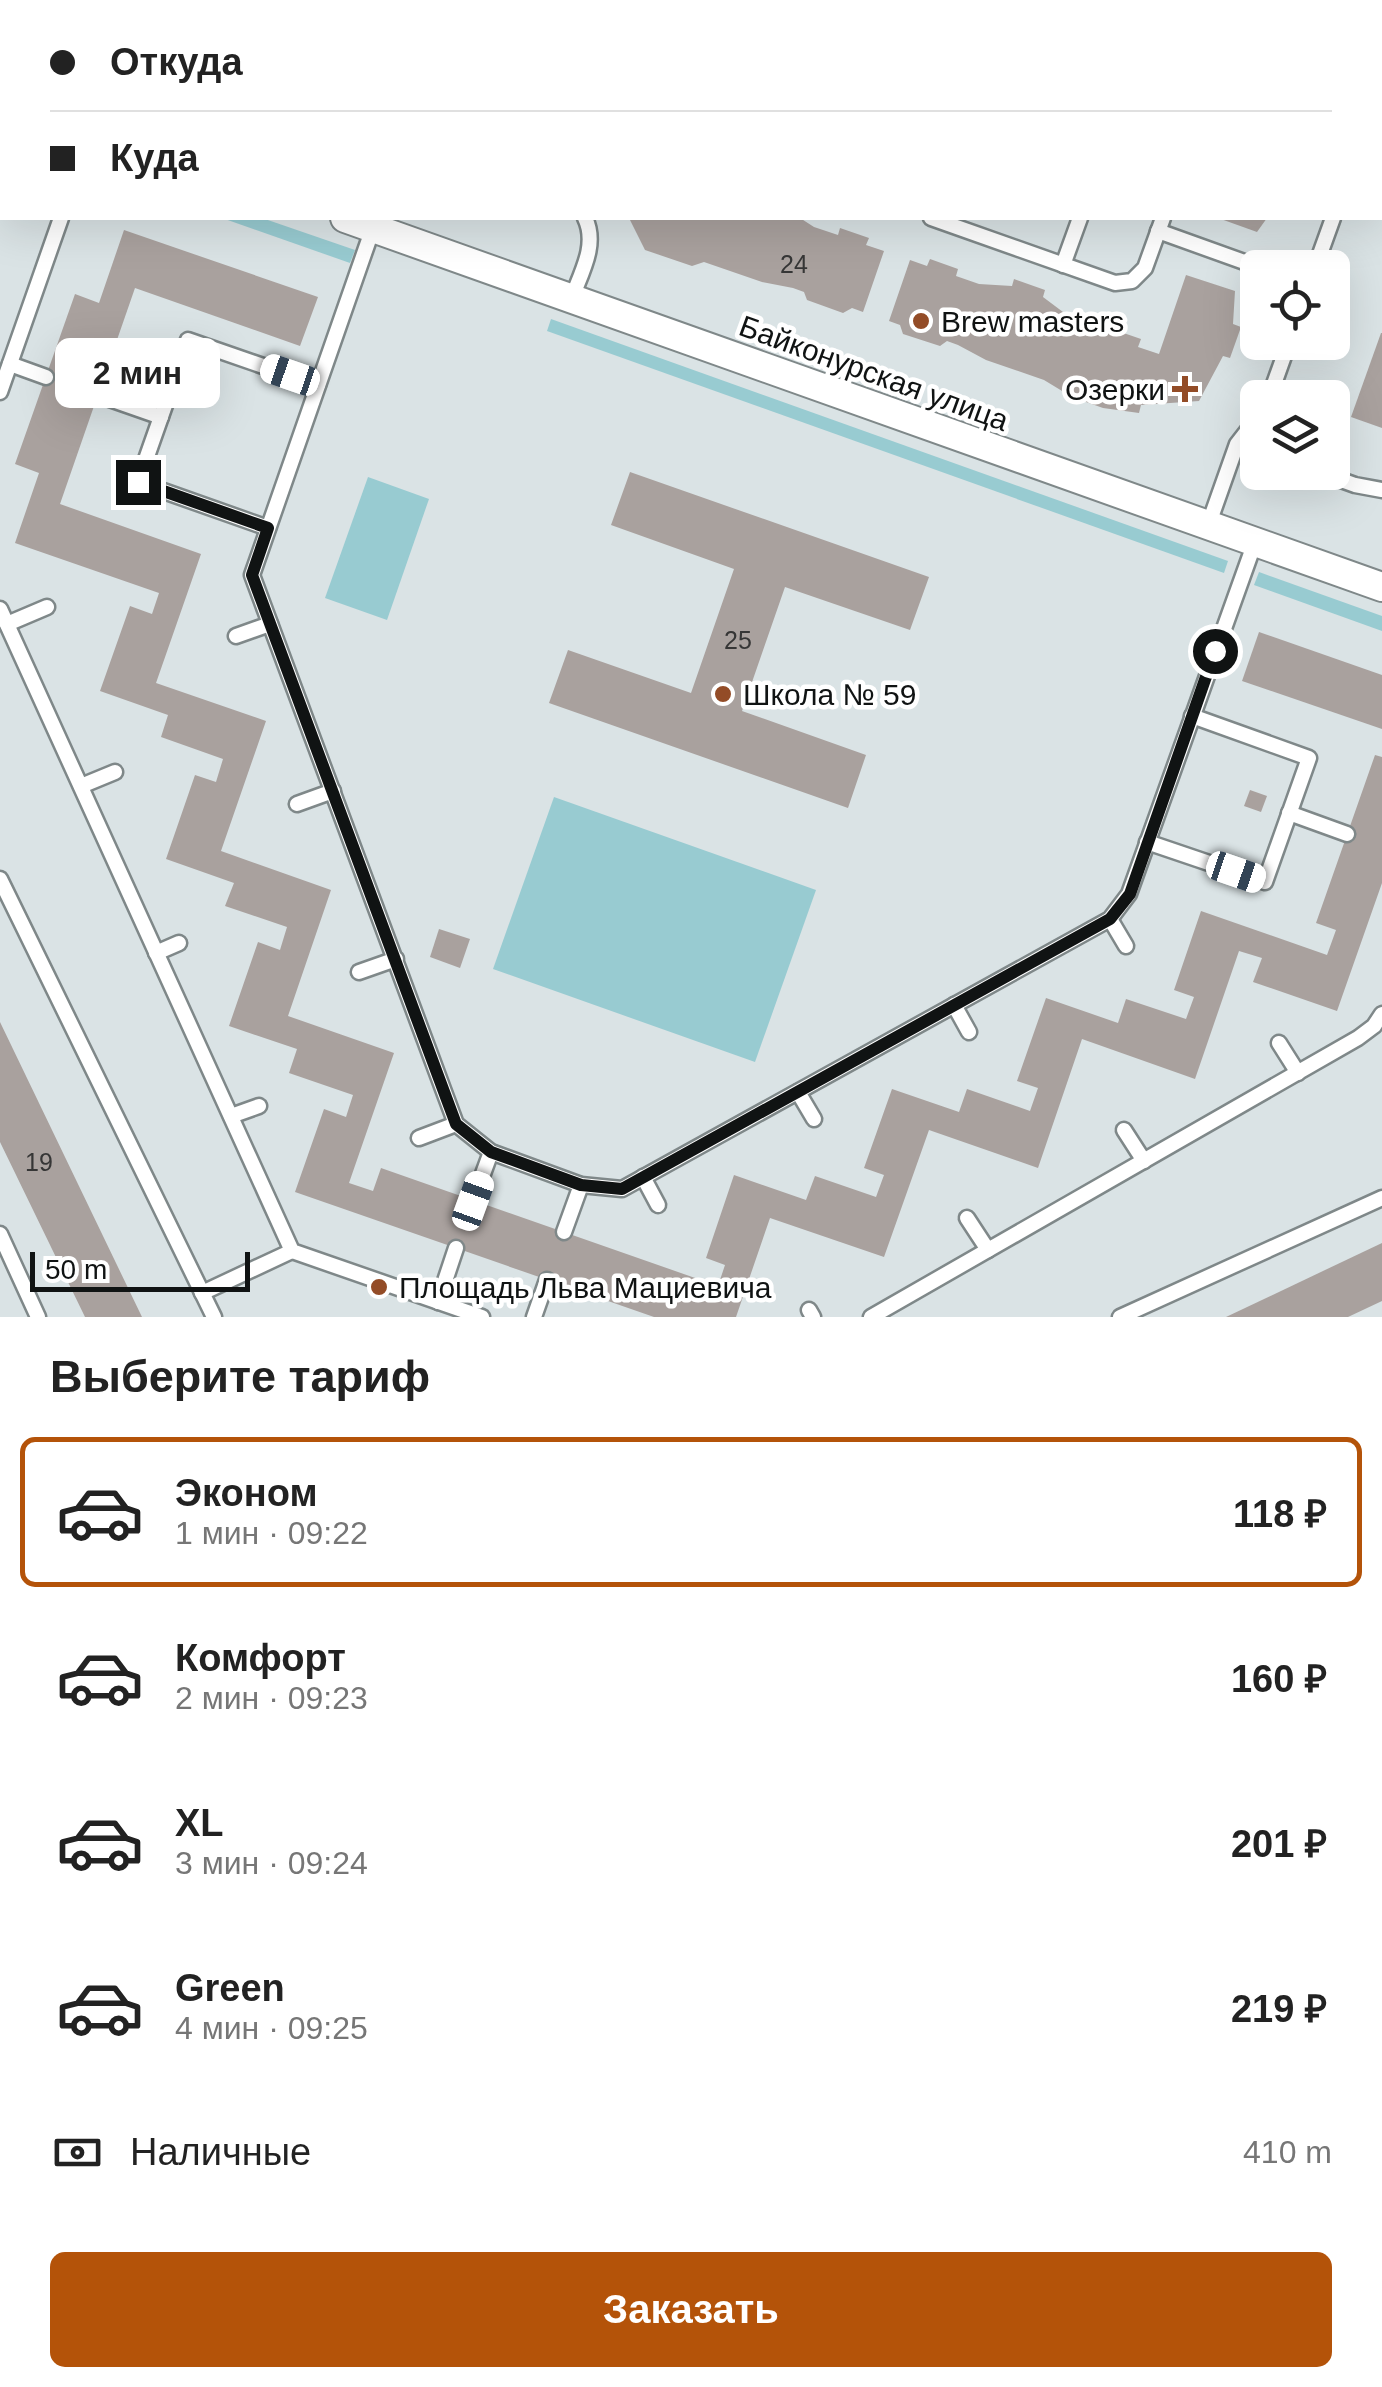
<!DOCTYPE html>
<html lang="ru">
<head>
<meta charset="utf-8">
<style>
	:root { --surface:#fff; --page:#f6f6f6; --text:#222; --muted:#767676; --line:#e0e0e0; --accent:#b45309 }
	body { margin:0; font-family:Arial,sans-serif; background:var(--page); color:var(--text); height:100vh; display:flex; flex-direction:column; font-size:38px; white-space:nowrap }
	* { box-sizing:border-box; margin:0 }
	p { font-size:32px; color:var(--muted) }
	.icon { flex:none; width:55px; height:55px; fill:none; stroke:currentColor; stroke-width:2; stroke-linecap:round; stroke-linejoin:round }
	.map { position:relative; height:1317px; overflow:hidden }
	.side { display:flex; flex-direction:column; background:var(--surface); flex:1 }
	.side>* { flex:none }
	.guide { position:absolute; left:0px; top:0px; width:1382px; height:220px; box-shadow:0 10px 40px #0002; display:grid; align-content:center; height:220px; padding:0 50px; background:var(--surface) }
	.tools { position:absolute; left:1240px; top:250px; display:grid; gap:20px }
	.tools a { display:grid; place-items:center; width:110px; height:110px; border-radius:15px; background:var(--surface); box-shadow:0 10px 40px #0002; font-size:50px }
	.scale { position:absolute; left:30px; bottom:25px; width:220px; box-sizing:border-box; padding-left:10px; border:5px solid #101313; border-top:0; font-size:28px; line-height:35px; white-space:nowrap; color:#101313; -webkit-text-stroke:8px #fff; paint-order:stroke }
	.end { position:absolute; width:45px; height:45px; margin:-22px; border:12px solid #101313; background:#fff; box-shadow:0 0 0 5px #fff }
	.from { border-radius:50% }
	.bubble { position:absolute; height:70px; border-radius:15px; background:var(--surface); box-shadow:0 10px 40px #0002; font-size:32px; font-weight:600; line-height:70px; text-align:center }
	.car { position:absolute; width:30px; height:60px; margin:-30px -15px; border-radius:12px; box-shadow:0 0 8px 2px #0007; background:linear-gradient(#fff 24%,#345 0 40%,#fff 0 76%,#345 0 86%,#fff 0) }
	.guide b { display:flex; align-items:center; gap:35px; height:95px; font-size:38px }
	.guide b+b { border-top:2px solid var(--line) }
	.guide i { width:25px; height:25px; background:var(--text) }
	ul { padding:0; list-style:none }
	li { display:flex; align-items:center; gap:30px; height:150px; margin:0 20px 15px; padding:0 30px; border:5px solid transparent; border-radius:15px }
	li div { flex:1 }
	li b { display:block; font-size:38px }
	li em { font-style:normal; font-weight:600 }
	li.selected { border-color:var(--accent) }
	li>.icon { width:90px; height:90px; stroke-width:1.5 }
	h2 { padding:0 50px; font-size:45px; line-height:120px }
	.pay { display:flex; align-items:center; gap:25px; height:110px; padding:0 50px; font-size:38px }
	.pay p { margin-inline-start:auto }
	.action { display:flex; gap:20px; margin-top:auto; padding:20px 50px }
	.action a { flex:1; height:115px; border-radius:15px; background:var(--accent); color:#fff; font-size:40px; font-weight:600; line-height:115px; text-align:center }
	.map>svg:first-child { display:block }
	.green { fill:#98cbd1 }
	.building { fill:#a9a19e }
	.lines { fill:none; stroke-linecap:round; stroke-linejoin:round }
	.service-casing { stroke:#7f8889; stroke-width:19 }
	.minor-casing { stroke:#7f8889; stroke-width:32 }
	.secondary-casing { stroke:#7f8889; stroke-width:45 }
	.service { stroke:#fff; stroke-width:14 }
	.minor { stroke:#fff; stroke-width:28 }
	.secondary { stroke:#bceef3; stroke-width:40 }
	.route { stroke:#101313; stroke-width:12 }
	.poi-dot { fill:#934c27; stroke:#fff; stroke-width:4 }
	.labels { text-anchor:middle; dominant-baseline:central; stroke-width:9; stroke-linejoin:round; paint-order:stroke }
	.number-label { font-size:25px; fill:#363636 }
	.poi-label { font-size:30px; fill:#101313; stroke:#fff; text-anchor:start }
	.street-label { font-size:30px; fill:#101313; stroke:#fff }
</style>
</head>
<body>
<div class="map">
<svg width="1382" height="1317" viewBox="0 0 1382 1317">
	<rect width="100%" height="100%" fill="#dae3e5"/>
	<!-- green -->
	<g class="green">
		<polygon points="222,218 262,218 355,250 350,263"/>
		<polygon points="551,319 1228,561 1224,573 547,331"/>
		<polygon points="368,477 429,499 387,620 325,598"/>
		<polygon points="1259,572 1382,616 1382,631 1254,585"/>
		<polygon points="554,797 816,890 755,1062 493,969"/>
	</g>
	<!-- building -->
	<g class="building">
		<polygon points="629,218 800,218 814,227 838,235 840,228 869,238 866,245 884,251 863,312 852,308 843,313 807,300 804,292 793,288 762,282 704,262 692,266 645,250"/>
		<polygon points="1218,218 1267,218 1257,232"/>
		<polygon points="124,230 318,297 300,346 135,288 60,504 201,554 156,683 266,721 221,851 331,890 288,1016 394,1053 349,1183 373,1191 381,1168 718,1286 725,1265 706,1258 734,1175 806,1200 815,1176 876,1197 884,1175 864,1168 892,1089 959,1112 967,1089 1030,1111 1038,1088 1017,1081 1046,998 1118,1023 1126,999 1186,1019 1194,997 1174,990 1201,911 1327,955 1336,930 1316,923 1375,755 1382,757 1382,883 1337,1011 1253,982 1262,958 1239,951 1195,1079 1082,1039 1038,1168 929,1130 884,1257 770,1218 736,1317 654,1317 295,1192 324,1109 346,1117 353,1095 289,1073 297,1049 229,1026 258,942 280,950 287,927 225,906 234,883 166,859 195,775 216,782 223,759 161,737 168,715 100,691 130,606 152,614 159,593 15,543 39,473 15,464 75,294 99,303"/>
		<polygon points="930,259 958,269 956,276 979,284 1012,286 1014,279 1045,290 1043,297 1067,315 1065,321 1107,336 1109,328 1141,339 1138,347 1159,354 1186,275 1235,291 1233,324 1241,327 1230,358 1223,356 1199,401 1141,405 1139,413 1103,408 1072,397 1044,380 986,360 958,345 947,341 940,346 903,334 900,325 889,321 910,260 927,266"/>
		<polygon points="1381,333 1382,333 1382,428 1351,417"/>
		<polygon points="630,472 929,577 910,630 785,587 742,711 866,755 848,808 549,703 568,650 691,693 734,569 611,525"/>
		<polygon points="1259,632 1382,675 1382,729 1242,681"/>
		<polygon points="1250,790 1267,796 1261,812 1244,806"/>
		<polygon points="439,929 470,939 460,968 430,957"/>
		<polygon points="0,1022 77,1182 142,1317 85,1317 0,1142"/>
		<polygon points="1382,1243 1382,1301 1348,1317 1226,1317"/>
	</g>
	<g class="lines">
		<defs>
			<g id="service">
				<polyline points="637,0 638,2"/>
				<polyline points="598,2 599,0"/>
				<polyline points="1380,136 1382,137"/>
				<polyline points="931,218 1115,283 1132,281 1145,268 1163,218"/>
				<polyline points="373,228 252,575 456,1124 491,1152 581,1185 622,1189 1110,919 1129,894 1255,542"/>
				<polyline points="1158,231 1261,268"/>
				<polyline points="1063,265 1080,218"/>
				<polyline points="1315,268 1333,218"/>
				<path d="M571 300C581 273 598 245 585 218"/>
				<polyline points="10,364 46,377"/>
				<polyline points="0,392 61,218"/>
				<polyline points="98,395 161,417"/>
				<polyline points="1269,398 1289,342"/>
				<polyline points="1319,472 1355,485 1382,490"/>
				<polyline points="1208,526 1237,444 1258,417"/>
				<polyline points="268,528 138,482 188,340 318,385"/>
				<polyline points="0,609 292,1251 482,1317"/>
				<polyline points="7,624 47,607"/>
				<polyline points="236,636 270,624"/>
				<polyline points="81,786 115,772"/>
				<polyline points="297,804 333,791"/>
				<polyline points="1289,813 1347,834"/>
				<polyline points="1147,842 1265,882 1309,758 1192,716"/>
				<polyline points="0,879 214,1317"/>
				<polyline points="1110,919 1126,946"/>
				<polyline points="156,953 179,943"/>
				<polyline points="359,972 396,959"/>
				<polyline points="954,1005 969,1032"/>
				<polyline points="1279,1043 1298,1073"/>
				<polyline points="798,1092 814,1119"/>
				<polyline points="231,1116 259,1106"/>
				<polyline points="1124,1130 1144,1161"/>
				<polyline points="419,1138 456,1124"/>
				<polyline points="643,1177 658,1205"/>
				<polyline points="473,1201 491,1152"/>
				<polyline points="967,1218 988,1250"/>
				<polyline points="564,1232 581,1185"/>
				<polyline points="0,1234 38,1317"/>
				<polyline points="202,1293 292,1251"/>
				<polyline points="438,1302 456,1248"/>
				<polyline points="809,1310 813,1317"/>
				<polyline points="534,1317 547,1280"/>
				<polyline points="871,1317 1358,1038 1374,1026 1382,1014"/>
				<polyline points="1120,1317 1382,1198"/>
			</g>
			<g id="minor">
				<polyline points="0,94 2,95"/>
				<polyline points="345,218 1382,587"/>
			</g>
			<g id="secondary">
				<polyline points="1304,0 1311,2"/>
				<polyline points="1380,27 1382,28"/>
			</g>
		</defs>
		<!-- service casing -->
		<use href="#service" class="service-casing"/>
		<!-- minor casing -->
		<use href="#minor" class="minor-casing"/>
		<!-- secondary casing -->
		<use href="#secondary" class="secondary-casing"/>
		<!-- service -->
		<use href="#service" class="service"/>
		<!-- minor -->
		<use href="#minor" class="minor"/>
		<!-- secondary -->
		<use href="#secondary" class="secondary"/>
	</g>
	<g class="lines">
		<!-- route -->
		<polyline class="route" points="138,482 268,528 252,575 456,1124 491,1152 581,1185 622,1189 1110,919 1130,894 1215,651"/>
	</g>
	<!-- markers -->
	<g class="poi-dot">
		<circle cx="921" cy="321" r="10"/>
		<path d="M1180 374h10v10h10v10h-10v10h-10v-10h-10v-10h10z"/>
		<circle cx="723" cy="694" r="10"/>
		<circle cx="379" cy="1287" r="10"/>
	</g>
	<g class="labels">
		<!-- number labels -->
		<g class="number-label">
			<text x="794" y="264">24</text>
			<text x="738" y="640">25</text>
			<text x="39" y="1162">19</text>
		</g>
		<!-- poi labels -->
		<g class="poi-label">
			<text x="941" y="321">Brew masters</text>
			<text x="1165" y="389" text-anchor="end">Озерки</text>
			<text x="743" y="694">Школа № 59</text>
			<text x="399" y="1287">Площадь Льва Мациевича</text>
		</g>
		<!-- street labels -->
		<g class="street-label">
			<text transform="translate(874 373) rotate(20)">Байконурская улица</text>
		</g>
	</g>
</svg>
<div class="tools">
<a><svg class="icon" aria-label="locate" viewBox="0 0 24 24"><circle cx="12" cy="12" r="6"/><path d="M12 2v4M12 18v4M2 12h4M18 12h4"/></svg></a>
<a><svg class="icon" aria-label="layers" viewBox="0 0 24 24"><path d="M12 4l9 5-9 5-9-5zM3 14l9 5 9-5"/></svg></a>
</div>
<div class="scale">50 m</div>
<i class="end from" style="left:1215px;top:651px"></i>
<i class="end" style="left:138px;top:482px"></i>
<div class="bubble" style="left:55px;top:338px;width:165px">2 мин</div>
<i class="car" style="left:290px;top:375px;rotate:289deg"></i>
<i class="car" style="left:1236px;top:872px;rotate:109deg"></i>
<i class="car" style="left:473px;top:1201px;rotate:20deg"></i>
<div class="guide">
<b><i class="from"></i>Откуда</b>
<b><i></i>Куда</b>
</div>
</div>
<section class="side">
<h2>Выберите тариф</h2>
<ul>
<li class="selected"><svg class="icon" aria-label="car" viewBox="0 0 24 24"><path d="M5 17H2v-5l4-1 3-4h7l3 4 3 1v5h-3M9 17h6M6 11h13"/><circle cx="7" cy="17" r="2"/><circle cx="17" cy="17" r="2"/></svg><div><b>Эконом</b><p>1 мин · 09:22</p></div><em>118 ₽</em></li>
<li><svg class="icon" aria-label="car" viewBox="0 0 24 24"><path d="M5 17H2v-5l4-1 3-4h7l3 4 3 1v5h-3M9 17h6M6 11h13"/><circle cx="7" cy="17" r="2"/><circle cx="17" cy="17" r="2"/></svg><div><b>Комфорт</b><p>2 мин · 09:23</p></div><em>160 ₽</em></li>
<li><svg class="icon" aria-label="car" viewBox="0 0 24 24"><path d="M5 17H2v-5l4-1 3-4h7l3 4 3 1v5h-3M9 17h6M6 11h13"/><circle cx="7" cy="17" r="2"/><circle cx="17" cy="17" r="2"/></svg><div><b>XL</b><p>3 мин · 09:24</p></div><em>201 ₽</em></li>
<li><svg class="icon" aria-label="car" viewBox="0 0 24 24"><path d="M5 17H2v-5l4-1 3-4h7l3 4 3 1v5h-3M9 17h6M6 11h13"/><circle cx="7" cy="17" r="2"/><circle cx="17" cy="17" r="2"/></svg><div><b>Green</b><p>4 мин · 09:25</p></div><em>219 ₽</em></li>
</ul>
<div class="pay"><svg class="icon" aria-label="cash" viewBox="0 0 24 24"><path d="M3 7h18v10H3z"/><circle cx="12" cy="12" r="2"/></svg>Наличные<p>410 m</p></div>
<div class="action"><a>Заказать</a></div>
</section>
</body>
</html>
